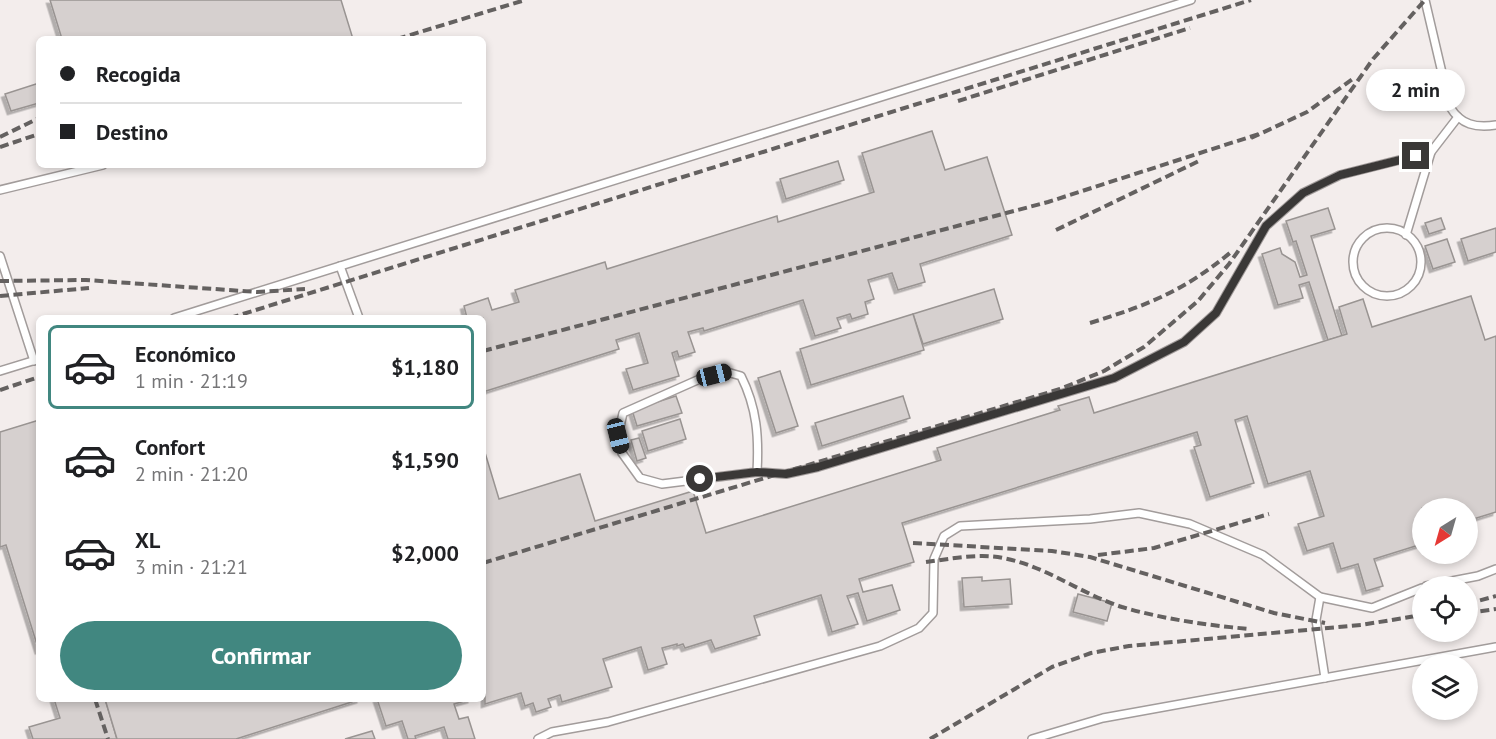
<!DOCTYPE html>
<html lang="es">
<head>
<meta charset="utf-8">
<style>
	:root { --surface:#fff; --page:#f6f6f6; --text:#202124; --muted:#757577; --line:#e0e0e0; --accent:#418780 }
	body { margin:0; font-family:"PT Sans",sans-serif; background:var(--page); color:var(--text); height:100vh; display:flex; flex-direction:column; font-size:22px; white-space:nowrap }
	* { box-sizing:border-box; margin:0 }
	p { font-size:20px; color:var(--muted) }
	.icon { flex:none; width:33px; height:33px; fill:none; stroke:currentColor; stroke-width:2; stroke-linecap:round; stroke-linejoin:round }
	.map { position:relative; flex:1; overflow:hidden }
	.sheet { position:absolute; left:36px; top:315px; width:450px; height:387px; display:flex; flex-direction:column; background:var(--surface); border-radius:9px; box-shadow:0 3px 9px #0003 }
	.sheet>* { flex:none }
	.top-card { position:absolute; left:36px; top:36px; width:450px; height:132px; border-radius:9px; box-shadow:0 3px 9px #0003; display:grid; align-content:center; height:132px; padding:0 24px; background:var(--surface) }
	.needle { width:39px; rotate:217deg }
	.fabs { position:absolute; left:1412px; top:498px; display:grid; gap:12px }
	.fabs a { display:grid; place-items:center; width:66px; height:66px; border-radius:50%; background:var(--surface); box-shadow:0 3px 9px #0003; font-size:30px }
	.end { position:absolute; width:27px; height:27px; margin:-14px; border:8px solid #3a3837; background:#fff; box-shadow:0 0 0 3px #fff }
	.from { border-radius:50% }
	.bubble { position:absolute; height:42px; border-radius:21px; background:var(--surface); box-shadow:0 3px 9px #0003; font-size:20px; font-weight:700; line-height:42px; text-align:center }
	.car { position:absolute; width:18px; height:36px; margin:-18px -9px; border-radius:8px; box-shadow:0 0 4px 2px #0007; background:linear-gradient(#222 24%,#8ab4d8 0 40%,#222 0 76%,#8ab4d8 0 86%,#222 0) }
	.top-card b { display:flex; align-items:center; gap:21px; height:57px; font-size:22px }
	.top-card b+b { border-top:2px solid var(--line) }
	.top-card i { width:15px; height:15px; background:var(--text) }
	ul { padding:10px 0 0; list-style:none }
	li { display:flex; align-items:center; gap:18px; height:84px; margin:0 12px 9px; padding:0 12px; border:3px solid transparent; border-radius:9px }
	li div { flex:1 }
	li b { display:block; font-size:22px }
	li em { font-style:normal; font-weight:700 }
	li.on { border-color:var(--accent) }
	li>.icon { width:54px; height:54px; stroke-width:1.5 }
	.button { display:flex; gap:12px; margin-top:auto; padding:12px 24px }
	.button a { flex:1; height:69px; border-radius:36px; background:var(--accent); color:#fff; font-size:24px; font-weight:700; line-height:69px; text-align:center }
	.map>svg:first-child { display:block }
	.building { fill:#d6d0cf; stroke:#999492; stroke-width:1.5; filter:url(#shadow) }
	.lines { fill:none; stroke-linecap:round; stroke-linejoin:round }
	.lane-casing { stroke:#a29c9b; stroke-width:10 }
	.lane { stroke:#fff; stroke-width:7 }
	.rail { stroke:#646160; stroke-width:4; stroke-dasharray:9 4.5; stroke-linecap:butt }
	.route { stroke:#3a3837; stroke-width:8 }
</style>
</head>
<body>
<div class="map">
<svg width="1496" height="739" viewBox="0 0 1496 739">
	<defs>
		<filter id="shadow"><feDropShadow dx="-3.5" dy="3.5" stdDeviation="0" flood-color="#0004"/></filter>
	</defs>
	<rect width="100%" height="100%" fill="#f3edec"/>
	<!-- building -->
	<g class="building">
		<polygon points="50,0 341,0 353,39 62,39"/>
		<polygon points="39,83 39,103 11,111 5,94"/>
		<polygon points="932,131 945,170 987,157 1012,235 920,264 925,282 898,290 892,273 868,280 874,299 865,302 868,314 852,319 850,314 837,318 841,328 815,336 803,300 704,331 703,328 688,332 695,352 679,357 677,351 672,353 679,376 633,390 626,369 648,363 639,333 616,340 619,349 483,392 483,318 467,318 464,306 488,298 492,310 519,302 515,290 605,262 607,269 777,216 778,222 874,192 862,153"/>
		<polygon points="838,161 844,180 786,199 780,179"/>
		<polygon points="1328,208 1335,229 1311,236 1342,336 1328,340 1309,282 1299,285 1303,298 1278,305 1262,254 1280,248 1282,254 1295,262 1300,277 1307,275 1296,241 1293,242 1286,221"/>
		<polygon points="1441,218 1445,229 1429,234 1425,223"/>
		<polygon points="1496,228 1496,252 1468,261 1461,239"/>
		<polygon points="1447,239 1455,262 1433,269 1425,246"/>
		<polygon points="994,289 1003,319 923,344 913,314"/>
		<polygon points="1471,296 1485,340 1496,336 1496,512 1467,521 1467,508 1422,508 1422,544 1374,559 1383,586 1366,591 1358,564 1341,569 1333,543 1307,551 1298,524 1324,516 1310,471 1268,484 1247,416 1235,420 1254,483 1210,497 1194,447 1201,445 1197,432 902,523 914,562 859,579 863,592 892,585 900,610 867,621 858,593 847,596 858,624 832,632 821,595 754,616 760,635 715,649 711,640 685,648 683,644 677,646 677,644 662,648 667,664 648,670 641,647 603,659 612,687 562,702 560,695 548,699 551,707 536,712 533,703 525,706 521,693 485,704 483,446 499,499 580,474 595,521 693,491 706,533 941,460 937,448 1060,410 1058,406 1089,397 1094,413 1347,334 1339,307 1363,299 1372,327"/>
		<polygon points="913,314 924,350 811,385 800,349"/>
		<polygon points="780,371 798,426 776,433 758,378"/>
		<polygon points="676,396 682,413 637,426 632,410"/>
		<polygon points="903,396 910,418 822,446 815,423"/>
		<polygon points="680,419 686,439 648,451 642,431"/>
		<polygon points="39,420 39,651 6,545 0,547 0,432"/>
		<polygon points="639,438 646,458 637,461 631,440"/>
		<polygon points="982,577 982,581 1010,579 1012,604 964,607 962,578"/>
		<polygon points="1078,594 1112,603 1107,621 1073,612"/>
		<polygon points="54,699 105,699 117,739 33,739 29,727 60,718"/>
		<polygon points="105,699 361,699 236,739 117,739"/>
		<polygon points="377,699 472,699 454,704 459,719 468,717 475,739 448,739 444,727 415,736 416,739 408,739 402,721 386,726"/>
		<polygon points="372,731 375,739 345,739"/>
	</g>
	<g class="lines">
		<defs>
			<g id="lane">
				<path d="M1425 0 1450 107C1461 125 1476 128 1496 125"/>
				<polyline points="0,190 103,165"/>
				<circle cx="1387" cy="262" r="34"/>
				<polyline points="1406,235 1431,152"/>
				<polyline points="0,256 34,361"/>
				<polyline points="340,266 359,318"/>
				<polyline points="174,318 1191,0"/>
				<polyline points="0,371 39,359"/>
				<path d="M757 472C759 437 757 408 741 376L727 372 702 378 623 413 618 436 622 453 640 478 662 484 757 472 786 474 818 467 1114 378 1184 342 1216 313 1266 226 1303 193 1340 175 1431 152 1458 117"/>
				<polyline points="1426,586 1478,576 1496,569"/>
				<polyline points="1320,597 1316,620 1325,678"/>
				<polyline points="538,739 552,732 608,722 880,646 919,628 933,613 934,559 944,536 960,526 1090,519 1139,513 1190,524 1263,555 1320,597 1372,608 1422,588"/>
				<polyline points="1032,739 1103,718 1496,647"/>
			</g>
		</defs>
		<!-- lane casing -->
		<use href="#lane" class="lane-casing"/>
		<!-- lane -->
		<use href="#lane" class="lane"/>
		<!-- rail -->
		<g class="rail">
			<polyline points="397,39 525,0"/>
			<polyline points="958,101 1190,28"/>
			<polyline points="0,137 39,118"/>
			<polyline points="1251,138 1307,112 1354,78"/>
			<polyline points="0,147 39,134"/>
			<polyline points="1056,230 1201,160"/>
			<polyline points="0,281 86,280 257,292 305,289"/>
			<polyline points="0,296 89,288"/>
			<polyline points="230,318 1251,0"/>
			<path d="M1090 323C1148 305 1184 291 1231 252"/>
			<polyline points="483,351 1048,202 1259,134"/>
			<polyline points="0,390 39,377"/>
			<polyline points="913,543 1052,551 1090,557 1274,613 1325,623"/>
			<polyline points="1098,555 1154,548 1269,514"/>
			<path d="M926 562C950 559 979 553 1003 558 1046 566 1081 594 1122 607 1163 619 1206 625 1249 629"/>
			<polyline points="483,563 1060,389 1104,371 1144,347 1198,301 1229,264 1373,59 1425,0"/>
			<polyline points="1467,604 1496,596"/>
			<polyline points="1467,613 1496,609"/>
			<polyline points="95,699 108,739"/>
			<polyline points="930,739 1052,667 1091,653 1129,646 1361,625 1422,615"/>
		</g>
	</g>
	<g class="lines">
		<!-- route -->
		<polyline class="route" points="700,479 757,472 786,474 818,467 1114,378 1184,342 1216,313 1266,226 1303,193 1340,175 1416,156"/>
	</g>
</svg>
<div class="fabs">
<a><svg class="needle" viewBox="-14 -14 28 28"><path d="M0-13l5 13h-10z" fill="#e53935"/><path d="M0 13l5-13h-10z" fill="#757577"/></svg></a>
<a><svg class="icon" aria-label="locate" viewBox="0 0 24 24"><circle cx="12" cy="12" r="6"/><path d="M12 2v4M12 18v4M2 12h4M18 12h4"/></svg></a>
<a><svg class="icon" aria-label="layers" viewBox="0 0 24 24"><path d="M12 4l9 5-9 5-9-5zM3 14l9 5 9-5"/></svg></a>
</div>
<i class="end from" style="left:700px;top:479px"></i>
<i class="end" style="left:1416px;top:156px"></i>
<div class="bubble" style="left:1366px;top:69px;width:99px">2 min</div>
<i class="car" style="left:714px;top:375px;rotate:76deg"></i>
<i class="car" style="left:618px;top:436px;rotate:166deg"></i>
<div class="top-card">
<b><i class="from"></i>Recogida</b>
<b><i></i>Destino</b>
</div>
<section class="sheet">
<ul>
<li class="on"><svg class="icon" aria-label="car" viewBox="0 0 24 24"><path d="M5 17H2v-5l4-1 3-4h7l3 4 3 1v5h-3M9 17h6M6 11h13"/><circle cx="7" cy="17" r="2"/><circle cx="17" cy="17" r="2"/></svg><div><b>Económico</b><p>1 min · 21:19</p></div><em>$1,180</em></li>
<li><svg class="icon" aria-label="car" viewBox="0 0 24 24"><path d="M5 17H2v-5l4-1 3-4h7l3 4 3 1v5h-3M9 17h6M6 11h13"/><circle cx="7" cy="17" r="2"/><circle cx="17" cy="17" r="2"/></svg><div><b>Confort</b><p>2 min · 21:20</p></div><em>$1,590</em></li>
<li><svg class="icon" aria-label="car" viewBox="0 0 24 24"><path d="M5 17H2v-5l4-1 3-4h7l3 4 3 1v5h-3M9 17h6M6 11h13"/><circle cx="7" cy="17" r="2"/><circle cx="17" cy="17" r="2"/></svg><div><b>XL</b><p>3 min · 21:21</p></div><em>$2,000</em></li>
</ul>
<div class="button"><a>Confirmar</a></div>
</section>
</div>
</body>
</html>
